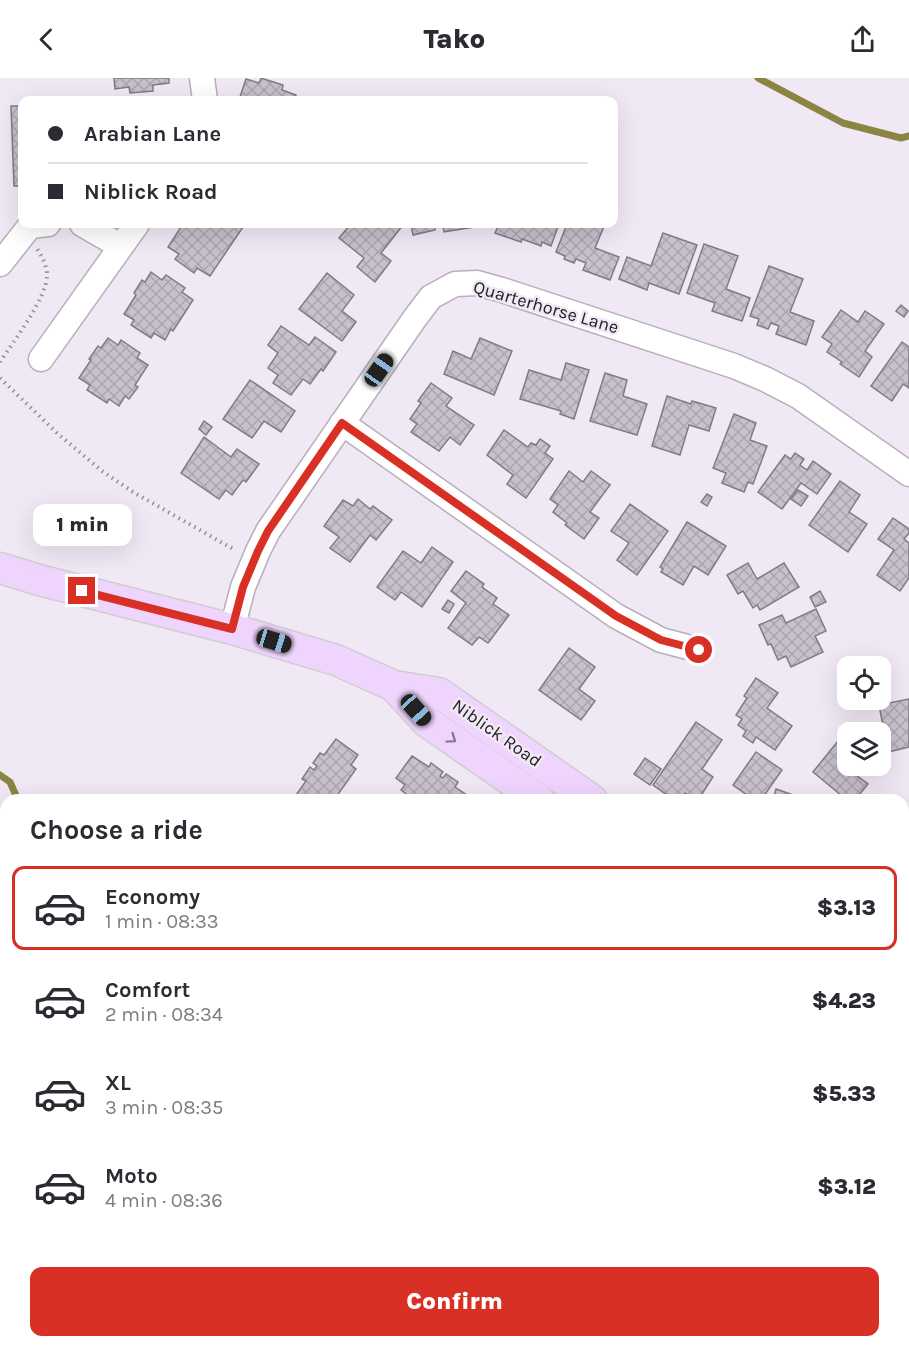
<!DOCTYPE html>
<html lang="en">
<head>
<meta charset="utf-8">
<style>
	:root { --surface:#fff; --page:#f7f7f7; --text:#2b2b33; --muted:#7c7c81; --line:#e1e1e2; --accent:#d93025 }
	body { margin:0; font-family:Karla,sans-serif; background:var(--page); color:var(--text); height:100vh; display:flex; flex-direction:column; font-size:22px; white-space:nowrap }
	* { box-sizing:border-box; margin:0 }
	p { font-size:20px; color:var(--muted) }
	.icon { flex:none; width:33px; height:33px; fill:none; stroke:currentColor; stroke-width:2; stroke-linecap:round; stroke-linejoin:round }
	.map { position:relative; flex:1; overflow:hidden }
	.details { position:absolute; left:0px; top:716px; width:909px; height:554px; display:flex; flex-direction:column; background:var(--surface); border-radius:18px 18px 0 0; box-shadow:0 6px 24px #0002 }
	.details>* { flex:none }
	.guide { position:absolute; left:18px; top:18px; width:600px; height:132px; border-radius:12px; box-shadow:0 6px 24px #0002; display:grid; align-content:center; height:132px; padding:0 30px; background:var(--surface) }
	.controls { position:absolute; left:837px; top:578px; display:grid; gap:12px }
	.controls a { display:grid; place-items:center; width:54px; height:54px; border-radius:12px; background:var(--surface); box-shadow:0 6px 24px #0002; font-size:30px }
	.end { position:absolute; width:27px; height:27px; margin:-14px; border:8px solid #d93025; background:#fff; box-shadow:0 0 0 3px #fff }
	.from { border-radius:50% }
	.bubble { position:absolute; height:42px; border-radius:12px; background:var(--surface); box-shadow:0 6px 24px #0002; font-size:20px; font-weight:800; line-height:42px; text-align:center }
	.car { position:absolute; width:18px; height:36px; margin:-18px -9px; border-radius:8px; box-shadow:0 0 4px 2px #0007; background:linear-gradient(#222 24%,#8ab4d8 0 40%,#222 0 76%,#8ab4d8 0 86%,#222 0) }
	.guide b { display:flex; align-items:center; gap:21px; height:57px; font-size:22px }
	.guide b+b { border-top:2px solid var(--line) }
	.guide i { width:15px; height:15px; background:var(--text) }
	ul { padding:0; list-style:none }
	li { display:flex; align-items:center; gap:18px; height:84px; margin:0 12px 9px; padding:0 18px; border:3px solid transparent; border-radius:12px }
	li div { flex:1 }
	li b { display:block; font-size:22px }
	li em { font-style:normal; font-weight:800 }
	li.on { border-color:var(--accent) }
	li>.icon { width:54px; height:54px; stroke-width:1.5 }
	h2 { padding:0 30px; font-size:27px; line-height:72px }
	.action { display:flex; gap:12px; margin-top:auto; padding:12px 30px }
	.action a { flex:1; height:69px; border-radius:12px; background:var(--accent); color:#fff; font-size:24px; font-weight:800; line-height:69px; text-align:center }
	header { display:flex; justify-content:space-between; align-items:center; height:78px; padding:0 30px; background:var(--surface); font-size:27px; font-weight:800 }
	.map>svg:first-child { display:block }
	.lines { fill:none; stroke-linecap:round; stroke-linejoin:round }
	.stream { stroke:#8a8542; stroke-width:7 }
	.building { fill:url(#building-cross-hatch); stroke:#827a86; stroke-width:1.5 }
	.minor-casing { stroke:#b7afbb; stroke-width:27 }
	.major-casing { stroke:#cfcecf; stroke-width:33 }
	.path { stroke:#958e98; stroke-width:4; stroke-dasharray:1.5 4.5; stroke-linecap:butt }
	.minor { stroke:#fff; stroke-width:24 }
	.major { stroke:#efd5fd; stroke-width:30 }
	.oneway { stroke:#897a91 }
	.route { stroke:#d93025; stroke-width:8 }
	.labels { text-anchor:middle; dominant-baseline:central; stroke-width:5; stroke-linejoin:round; paint-order:stroke }
	.street-label { font-size:18px; fill:#232025; stroke:#f1e8f5 }
</style>
</head>
<body>
<header><svg class="icon" aria-label="back" viewBox="0 0 24 24"><path d="M15 5l-7 7 7 7"/></svg>Tako<svg class="icon" aria-label="share" viewBox="0 0 24 24"><path d="M12 15V3M7 8l5-5 5 5M5 13v7h14v-7"/></svg></header>
<div class="map">
<svg width="909" height="1268" viewBox="0 0 909 1268">
	<defs>
		<pattern id="building-cross-hatch" width="8" height="8" patternUnits="userSpaceOnUse" patternTransform="scale(1.5)"><rect width="8" height="8" fill="#c8c0cc"/><path d="M0 0l8 8M0 8l8-8" fill="none" stroke="#aca5af"/></pattern>
	</defs>
	<rect width="100%" height="100%" fill="#f1e8f5"/>
	<g class="lines">
		<!-- stream -->
		<g class="stream">
			<polyline points="758,0 843,45 901,60 909,58"/>
			<polyline points="0,697 10,704 18,722"/>
			<polyline points="422,1263 423,1268"/>
		</g>
	</g>
	<!-- building -->
	<g class="building">
		<polygon points="114,0 169,0 169,5 153,7 153,13 130,15 129,9 115,11"/>
		<polygon points="261,0 283,7 282,12 296,17 294,22 239,22 246,1 259,5"/>
		<polygon points="11,28 22,28 22,108 14,108"/>
		<polygon points="183,146 245,146 210,198 197,190 194,195 175,181 179,176 168,169"/>
		<polygon points="351,146 401,146 403,147 381,175 391,183 375,204 357,189 364,180 339,160"/>
		<polygon points="411,146 474,146 474,149 444,154 443,147 435,149 435,152 413,157"/>
		<polygon points="499,146 559,146 551,168 542,164 541,168 522,161 521,164 495,155"/>
		<polygon points="567,146 605,146 595,170 619,179 610,202 583,192 586,185 576,181 574,185 564,181 565,178 556,174"/>
		<polygon points="663,155 697,167 679,216 649,205 647,212 619,201 627,179 651,188"/>
		<polygon points="704,166 738,178 726,211 750,220 742,243 712,233 715,225 687,215"/>
		<polygon points="769,188 803,201 790,234 814,243 806,267 776,256 779,248 771,245 768,251 757,247 759,241 750,238"/>
		<polygon points="151,194 162,202 166,197 185,210 182,214 193,222 173,253 171,251 165,262 154,255 151,260 131,247 134,242 124,236 136,217 134,215 142,202 145,204"/>
		<polygon points="327,195 354,217 342,233 356,244 342,263 299,231"/>
		<polygon points="901,227 908,233 904,239 896,233"/>
		<polygon points="841,232 858,244 865,233 884,246 865,273 872,279 859,299 840,286 842,284 827,274 832,266 822,259"/>
		<polygon points="281,248 309,267 315,259 336,274 323,293 321,291 310,306 303,301 291,317 273,305 278,297 268,290 278,275 268,267"/>
		<polygon points="108,260 118,267 121,262 140,275 137,280 148,287 135,307 138,309 129,321 125,318 119,328 109,321 107,325 87,312 90,307 79,300 91,282 89,281 98,268 101,270"/>
		<polygon points="480,260 512,273 494,317 444,296 453,273 471,281"/>
		<polygon points="902,264 909,269 909,310 903,306 892,323 871,308"/>
		<polygon points="566,285 589,292 574,341 560,336 561,333 520,321 529,292 561,302"/>
		<polygon points="605,295 627,302 623,318 647,326 637,357 590,343"/>
		<polygon points="250,302 295,333 281,354 264,343 252,360 223,341"/>
		<polygon points="431,305 452,320 446,328 474,347 460,367 450,359 439,373 411,354 417,346 410,341 421,325 418,323"/>
		<polygon points="667,318 691,326 692,323 716,330 709,353 689,347 680,377 652,368"/>
		<polygon points="734,336 756,345 750,362 767,368 753,406 748,404 744,414 722,405 726,395 713,390"/>
		<polygon points="204,343 212,349 206,357 199,351"/>
		<polygon points="504,352 528,369 531,365 536,367 540,361 550,368 545,375 553,381 526,420 507,406 513,397 487,377"/>
		<polygon points="204,359 231,379 237,371 259,386 246,404 243,402 232,417 226,412 219,421 181,395"/>
		<polygon points="795,375 804,381 800,387 807,392 813,383 831,396 817,416 801,405 782,431 758,414 785,377 791,381"/>
		<polygon points="569,393 583,404 591,393 610,407 590,434 599,440 584,461 565,447 567,445 553,434 558,427 550,421"/>
		<polygon points="840,403 860,417 849,434 867,446 848,474 809,447"/>
		<polygon points="798,412 808,418 801,428 791,421"/>
		<polygon points="707,416 712,419 707,428 701,424"/>
		<polygon points="358,421 370,431 373,428 392,442 376,462 370,457 350,484 330,470 339,459 324,448 343,422 353,428"/>
		<polygon points="630,426 668,453 637,497 617,482 629,465 611,453"/>
		<polygon points="893,440 909,451 909,455 904,461 909,465 909,500 900,513 877,497 894,472 878,461"/>
		<polygon points="687,444 726,468 708,497 694,488 683,507 661,494 663,491 660,489"/>
		<polygon points="432,469 453,484 422,529 401,514 395,522 377,509 403,473 421,485"/>
		<polygon points="748,485 757,501 784,485 799,509 760,532 757,527 753,530 743,513 738,516 727,497"/>
		<polygon points="466,493 484,506 482,509 497,520 493,526 509,537 488,565 479,559 472,567 448,550 466,525 451,513"/>
		<polygon points="820,513 826,524 815,529 810,519"/>
		<polygon points="448,522 454,526 449,535 442,531"/>
		<polygon points="816,531 826,553 815,558 823,574 791,589 786,578 778,582 771,566 768,567 759,547 782,537 786,545"/>
		<polygon points="569,570 595,589 579,611 595,623 581,642 539,612"/>
		<polygon points="756,600 778,615 767,630 792,648 775,672 756,659 753,665 743,658 746,653 738,647 742,641 736,637 747,620 744,618"/>
		<polygon points="909,621 909,669 888,674 879,627"/>
		<polygon points="696,644 722,662 702,691 713,699 698,722 694,722 685,715 681,722 674,722 653,707"/>
		<polygon points="847,652 850,654 848,654 848,687 863,687 856,697 868,706 855,722 847,722 813,694"/>
		<polygon points="336,661 358,677 351,687 356,691 334,722 296,722 294,720 306,703 302,701 310,689 314,692 317,688 313,685 320,675 324,677"/>
		<polygon points="756,674 782,692 761,722 754,722 733,707"/>
		<polygon points="412,678 429,689 431,685 443,694 440,698 443,700 446,696 458,704 455,709 470,719 469,722 406,722 404,720 406,716 401,712 405,707 396,700"/>
		<polygon points="645,680 661,691 650,707 634,696"/>
		<polygon points="776,711 796,718 795,722 773,722"/>
		<polygon points="907,819 909,820 909,880 904,877 903,878 903,824"/>
		<polygon points="0,951 6,957 6,967 0,973"/>
		<polygon points="6,974 6,1007 0,1013 0,980"/>
		<polygon points="905,1026 909,1029 909,1070 903,1066 903,1029"/>
		<polygon points="0,1068 6,1074 6,1094 0,1100"/>
		<polygon points="903,1194 909,1196 909,1230 904,1228 903,1231"/>
		<polygon points="115,1263 149,1263 153,1268 118,1268"/>
		<polygon points="638,1263 649,1263 664,1268 636,1268"/>
		<polygon points="865,1263 902,1263 901,1268 868,1268 869,1265"/>
	</g>
	<g class="lines">
		<defs>
			<g id="minor">
				<polyline points="202,0 205,22"/>
				<polyline points="82,146 120,168"/>
				<polyline points="0,186 30,148 48,146"/>
				<polyline points="41,281 137,146"/>
				<polyline points="342,345 616,538 661,562 699,572"/>
				<polyline points="232,551 243,509 258,473 268,453 415,240 431,219 455,206 477,205 502,212 734,288 765,301 798,318 909,396"/>
				<polyline points="0,1041 6,1047"/>
				<polyline points="903,1159 909,1162"/>
				<polyline points="0,1190 6,1196"/>
				<polyline points="54,1263 57,1268"/>
				<polyline points="567,1263 568,1268"/>
				<polyline points="714,1263 729,1268"/>
			</g>
			<g id="major">
				<polyline points="0,490 39,502 232,551 336,582 394,608 439,615 592,722"/>
				<polyline points="394,608 427,644 539,722"/>
				<polyline points="903,960 909,971"/>
			</g>
		</defs>
		<!-- minor casing -->
		<use href="#minor" class="minor-casing"/>
		<!-- major casing -->
		<use href="#major" class="major-casing"/>
		<!-- path -->
		<g class="path">
			<path d="M0 284C13 264 47 220 47 197 47 188 42 178 37 171"/>
			<polyline points="0,300 58,356 102,393 133,414 235,472"/>
			<polyline points="0,784 6,793"/>
			<polyline points="392,1263 392,1268"/>
		</g>
		<!-- minor -->
		<use href="#minor" class="minor"/>
		<!-- major -->
		<use href="#major" class="major"/>
	</g>
	<!-- one-way arrows -->
	<defs><path id="oneway-chevron" d="M-2-3.5L2.5 0L-2 3.5" fill="none" stroke-width="1.6" stroke-linecap="round" stroke-linejoin="round" transform="scale(1.5)"/></defs>
	<use class="oneway" href="#oneway-chevron" transform="translate(452 661) rotate(35)"/>
	<g class="lines">
		<!-- route -->
		<polyline class="route" points="82,513 232,551 243,509 258,473 268,453 342,345 616,538 661,562 699,572"/>
	</g>
	<g class="labels">
		<!-- street labels -->
		<g class="street-label">
			<text transform="translate(546 229) rotate(16)">Quarterhorse Lane</text>
			<text transform="translate(497 655) rotate(35)">Niblick Road</text>
		</g>
	</g>
</svg>
<div class="controls">
<a><svg class="icon" aria-label="locate" viewBox="0 0 24 24"><circle cx="12" cy="12" r="6"/><path d="M12 2v4M12 18v4M2 12h4M18 12h4"/></svg></a>
<a><svg class="icon" aria-label="layers" viewBox="0 0 24 24"><path d="M12 4l9 5-9 5-9-5zM3 14l9 5 9-5"/></svg></a>
</div>
<i class="end from" style="left:699px;top:572px"></i>
<i class="end" style="left:82px;top:513px"></i>
<div class="bubble" style="left:33px;top:426px;width:99px">1 min</div>
<i class="car" style="left:379px;top:292px;rotate:35deg"></i>
<i class="car" style="left:274px;top:563px;rotate:107deg"></i>
<i class="car" style="left:416px;top:632px;rotate:138deg"></i>
<div class="guide">
<b><i class="from"></i>Arabian Lane</b>
<b><i></i>Niblick Road</b>
</div>
<section class="details">
<h2>Choose a ride</h2>
<ul>
<li class="on"><svg class="icon" aria-label="car" viewBox="0 0 24 24"><path d="M5 17H2v-5l4-1 3-4h7l3 4 3 1v5h-3M9 17h6M6 11h13"/><circle cx="7" cy="17" r="2"/><circle cx="17" cy="17" r="2"/></svg><div><b>Economy</b><p>1 min · 08:33</p></div><em>$3.13</em></li>
<li><svg class="icon" aria-label="car" viewBox="0 0 24 24"><path d="M5 17H2v-5l4-1 3-4h7l3 4 3 1v5h-3M9 17h6M6 11h13"/><circle cx="7" cy="17" r="2"/><circle cx="17" cy="17" r="2"/></svg><div><b>Comfort</b><p>2 min · 08:34</p></div><em>$4.23</em></li>
<li><svg class="icon" aria-label="car" viewBox="0 0 24 24"><path d="M5 17H2v-5l4-1 3-4h7l3 4 3 1v5h-3M9 17h6M6 11h13"/><circle cx="7" cy="17" r="2"/><circle cx="17" cy="17" r="2"/></svg><div><b>XL</b><p>3 min · 08:35</p></div><em>$5.33</em></li>
<li><svg class="icon" aria-label="car" viewBox="0 0 24 24"><path d="M5 17H2v-5l4-1 3-4h7l3 4 3 1v5h-3M9 17h6M6 11h13"/><circle cx="7" cy="17" r="2"/><circle cx="17" cy="17" r="2"/></svg><div><b>Moto</b><p>4 min · 08:36</p></div><em>$3.12</em></li>
</ul>
<div class="action"><a>Confirm</a></div>
</section>
</div>
</body>
</html>
